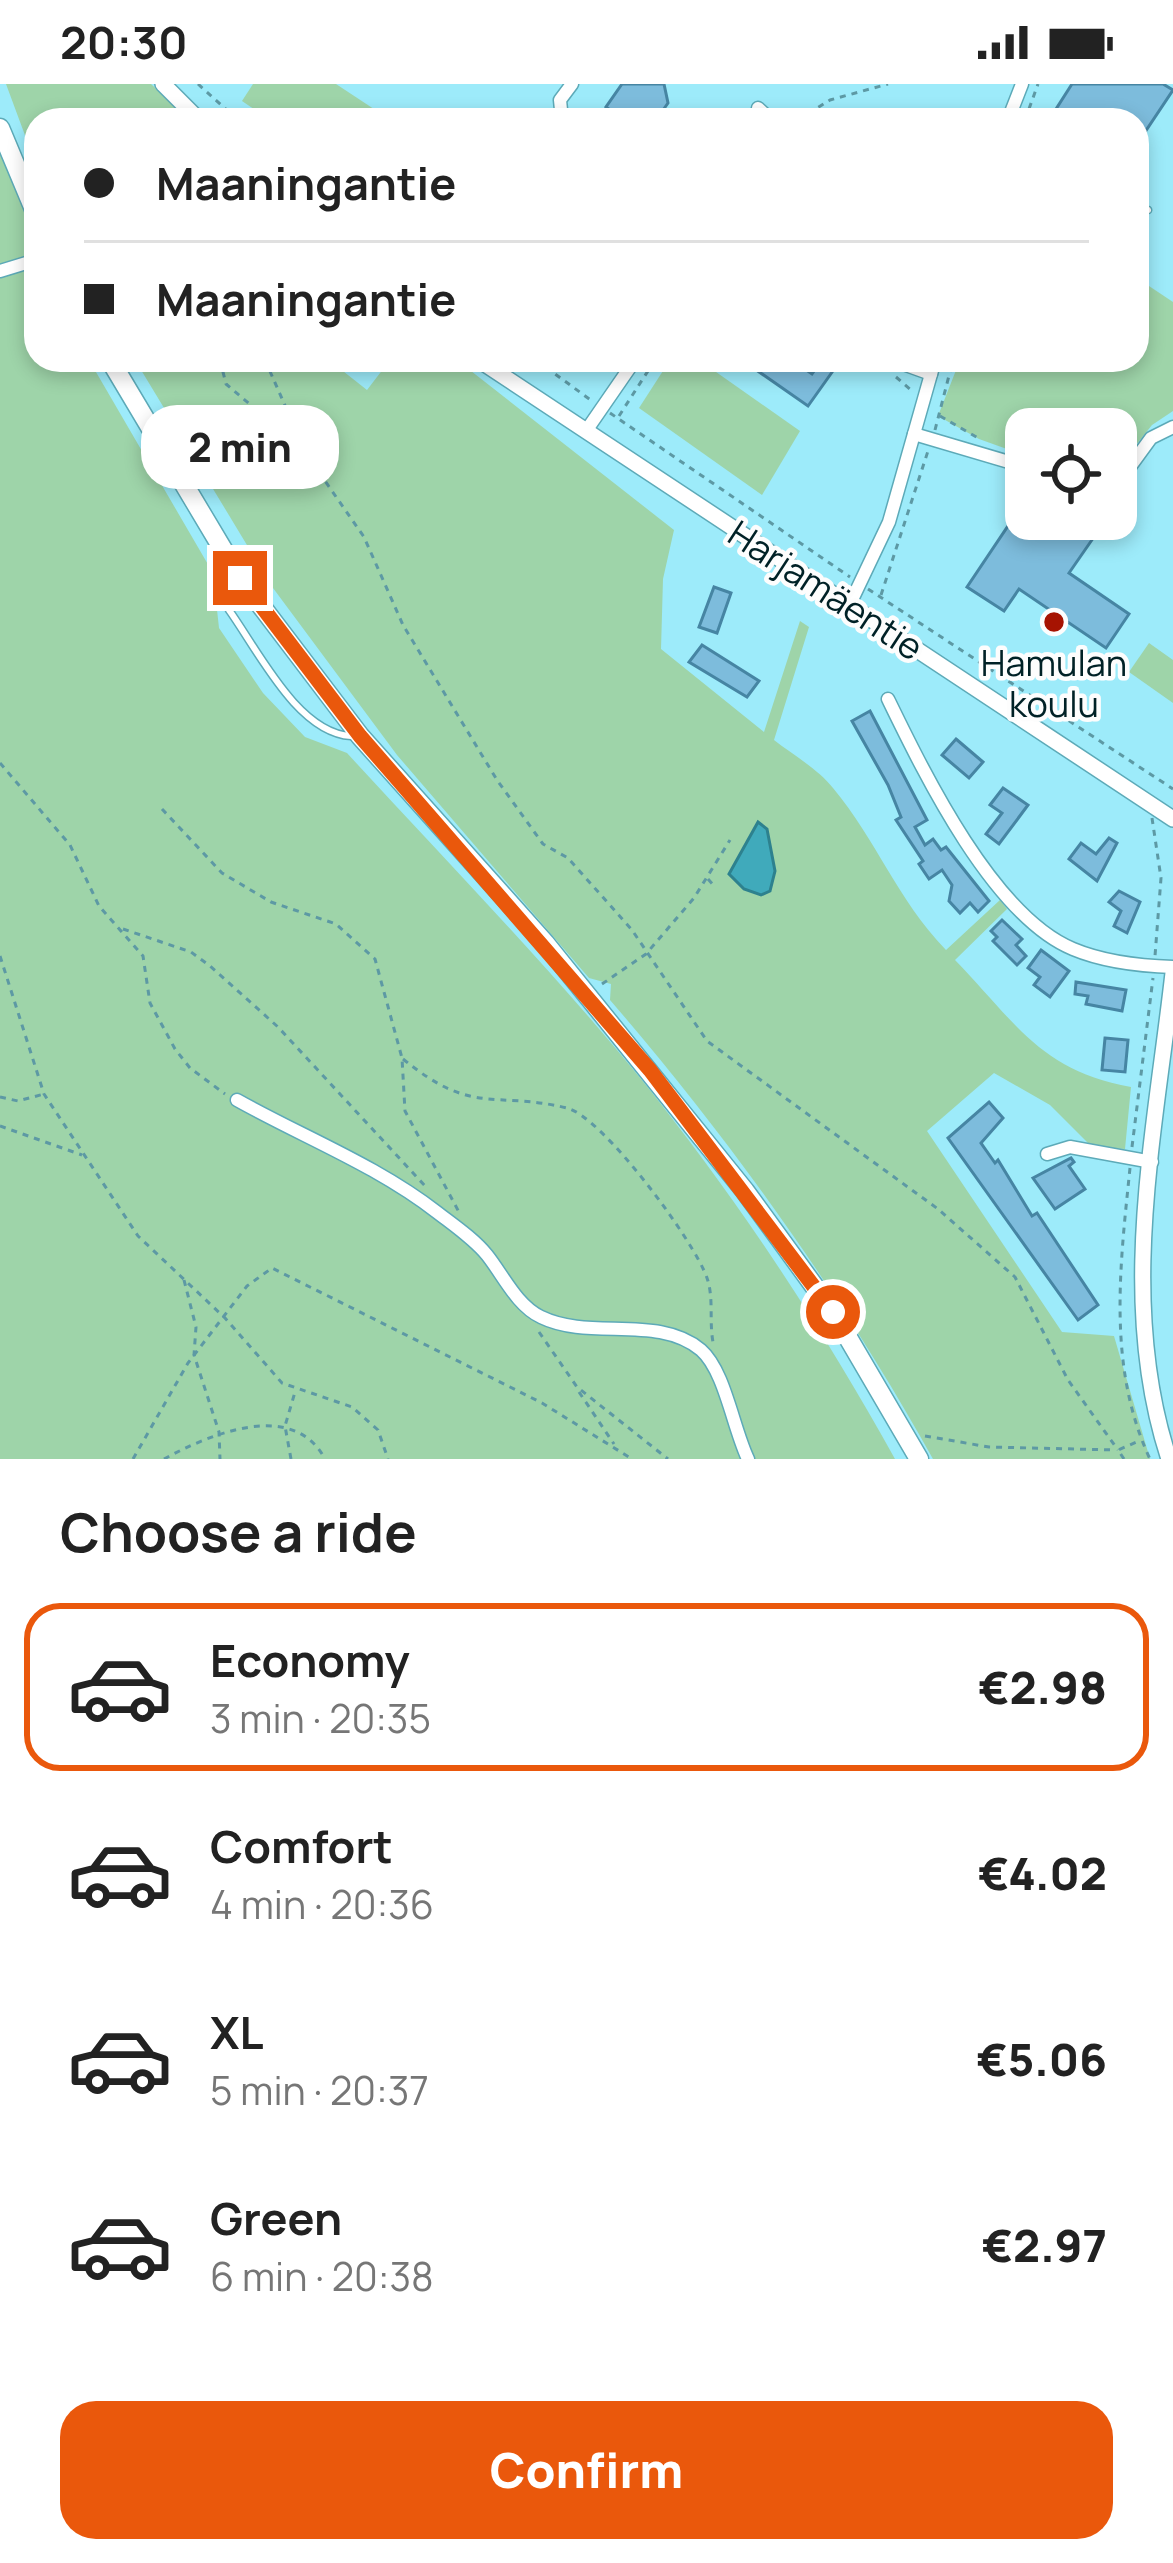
<!DOCTYPE html>
<html lang="en">
<head>
<meta charset="utf-8">
<style>
	:root { --surface:#fff; --page:#f2f2f2; --text:#222; --muted:#767676; --line:#e0e0e0; --accent:#ea580c }
	body { margin:0; font-family:Manrope,sans-serif; background:var(--page); color:var(--text); height:100vh; display:flex; flex-direction:column; font-size:45px; white-space:nowrap }
	* { box-sizing:border-box; margin:0 }
	p { font-size:39px; color:var(--muted) }
	.icon { flex:none; width:66px; height:66px; fill:none; stroke:currentColor; stroke-width:2; stroke-linecap:round; stroke-linejoin:round }
	.map { position:relative; height:1375px; overflow:hidden }
	.details { display:flex; flex-direction:column; background:var(--surface); flex:1 }
	.details>* { flex:none }
	.top-card { position:absolute; left:24px; top:24px; width:1125px; height:264px; border-radius:36px; box-shadow:0 6px 18px #0003; display:grid; align-content:center; height:264px; padding:0 60px; background:var(--surface) }
	.buttons { position:absolute; left:1005px; top:324px; display:grid; gap:24px }
	.buttons a { display:grid; place-items:center; width:132px; height:132px; border-radius:24px; background:var(--surface); box-shadow:0 6px 18px #0003; font-size:60px }
	.end { position:absolute; width:54px; height:54px; margin:-27px; border:15px solid #ea580c; background:#fff; box-shadow:0 0 0 6px #fff }
	.from { border-radius:50% }
	.bubble { position:absolute; height:84px; border-radius:36px; background:var(--surface); box-shadow:0 6px 18px #0003; font-size:39px; font-weight:800; line-height:84px; text-align:center }
	.top-card b { display:flex; align-items:center; gap:42px; height:114px; font-size:45px }
	.top-card b+b { border-top:3px solid var(--line) }
	.top-card i { width:30px; height:30px; background:var(--text) }
	ul { padding:0; list-style:none }
	li { display:flex; align-items:center; gap:36px; height:168px; margin:0 24px 18px; padding:0 36px; border:6px solid transparent; border-radius:36px }
	li div { flex:1 }
	li b { display:block; font-size:45px }
	li em { font-style:normal; font-weight:800 }
	li.on { border-color:var(--accent) }
	li>.icon { width:108px; height:108px; stroke-width:1.5 }
	h2 { padding:0 60px; font-size:54px; line-height:144px }
	.action { display:flex; gap:24px; margin-top:auto; padding:24px 60px }
	.action a { flex:1; height:138px; border-radius:36px; background:var(--accent); color:#fff; font-size:48px; font-weight:800; line-height:138px; text-align:center }
	.status { display:flex; justify-content:space-between; align-items:center; height:84px; padding:0 60px; background:var(--surface); direction:ltr }
	.status svg { height:33px; fill:currentColor }
	.map>svg:first-child { display:block }
	.green { fill:#9ed4a9 }
	.water { fill:#40aabb; stroke:#2d818e; stroke-width:3 }
	.building { fill:#7dbcdc; stroke:#4685a3; stroke-width:3 }
	.lines { fill:none; stroke-linecap:round; stroke-linejoin:round }
	.service-casing { stroke:#5daab8; stroke-width:9 }
	.minor-casing { stroke:#5daab8; stroke-width:15 }
	.tertiary-casing { stroke:#5daab8; stroke-width:18 }
	.primary-casing { stroke:#5daab8; stroke-width:21 }
	.path { stroke:#5d99a4; stroke-width:3; stroke-dasharray:6 6; stroke-linecap:butt }
	.service { stroke:#fff; stroke-width:6 }
	.minor { stroke:#fff; stroke-width:12 }
	.tertiary { stroke:#fff; stroke-width:15 }
	.primary { stroke:#fff; stroke-width:18 }
	.route { stroke:#ea580c; stroke-width:15 }
	.poi-dot { fill:#a61302; stroke:#fdfdfd; stroke-width:4.5 }
	.labels { text-anchor:middle; dominant-baseline:central; stroke-width:9; stroke-linejoin:round; paint-order:stroke }
	.street-label { font-size:36px; fill:#002126; stroke:#fdfdfd }
	.poi-label { font-size:36px; fill:#002126; stroke:#fdfdfd }
</style>
</head>
<body>
<div class="status"><b>20:30</b><svg viewBox="0 0 49 12"><path d="M0 12V9h3v3zM5 12V6h3v6zM10 12V3h3v9zM15 12V0h3v12zM26 1h20v11H26zM47 4h2v5h-2z"/></svg></div>
<div class="map">
<svg width="1173" height="1375" viewBox="0 0 1173 1375">
	<rect width="100%" height="100%" fill="#9debfa"/>
	<!-- green -->
	<g class="green">
		<polygon points="6,0 151,0 189,36 36,36 36,81"/>
		<polygon points="253,0 336,0 380,29 375,36 270,36 242,17"/>
		<path d="M0 44 36 130V276H89L213 489 219 544 263 609 305 653 347 669C446 777 549 882 641 995 736 1113 822 1243 895 1375H0Z"/>
		<polygon points="1137,194 1173,218 1173,327 1152,341 1116,386 1116,345 1026,345 1026,372 979,355 938,332 960,276 1137,276"/>
		<path d="M135 276H329L367 306 390 276H457L674 446 663 495 661 565 764 648 800 537 809 543 774 656C793 671 818 685 833 704 877 757 897 815 946 866L1000 816 1007 825 955 876C1015 938 1041 987 1131 1003L1125 1065 1092 1063 1050 1021 994 989 927 1047 1062 1248 1114 1252 1150 1375H933C843 1213 731 1056 610 916L611 900 589 894 397 671 273 504Z"/>
		<polygon points="670,276 699,276 800,347 762,411 639,324"/>
		<polygon points="1149,559 1173,576 1173,619 1129,588"/>
	</g>
	<!-- water -->
	<polygon class="water" points="758,738 767,745 775,787 770,807 761,811 744,805 729,790"/>
	<!-- building -->
	<g class="building">
		<polygon points="622,0 664,0 668,19 656,36 624,36 606,23"/>
		<polygon points="1072,0 1163,0 1173,6 1137,60 1137,36 1049,36"/>
		<polygon points="742,276 792,276 812,290 822,276 835,284 808,322"/>
		<polygon points="1026,415 1026,435 1073,435 1096,450 1069,489 1129,530 1106,564 1019,505 1004,527 967,503"/>
		<polygon points="714,503 731,509 717,549 699,543"/>
		<polygon points="702,561 759,597 747,613 689,578"/>
		<polygon points="870,627 927,736 915,743 925,761 933,755 941,766 946,763 989,817 978,828 970,819 960,829 949,817 952,801 942,786 929,795 919,780 923,777 896,736 901,733 888,701 852,637"/>
		<polygon points="956,655 983,678 969,694 942,671"/>
		<polygon points="1003,704 1028,721 999,760 986,750 1002,729 990,721"/>
		<polygon points="1109,754 1117,759 1097,797 1069,775 1081,759 1096,770"/>
		<polygon points="1119,807 1140,818 1127,849 1114,842 1121,827 1109,818"/>
		<polygon points="1002,836 1022,855 1016,861 1026,872 1017,881 993,857 997,853 991,847"/>
		<polygon points="1041,866 1069,887 1050,913 1034,901 1040,893 1028,884"/>
		<polygon points="1076,898 1126,906 1122,927 1086,920 1088,912 1075,910"/>
		<polygon points="1105,954 1128,956 1125,988 1102,986"/>
		<polygon points="989,1018 1003,1034 981,1059 995,1079 998,1076 1032,1132 1037,1129 1098,1221 1078,1236 948,1054"/>
		<polygon points="1071,1074 1074,1078 1069,1082 1085,1105 1055,1125 1033,1094"/>
	</g>
	<g class="lines">
		<defs>
			<g id="service">
				<polyline points="1137,129 1148,126"/>
				<path d="M238 498 228 514 229 526C259 568 298 649 351 652"/>
			</g>
			<g id="minor">
				<polyline points="758,24 771,36"/>
				<polyline points="562,36 560,16 572,0"/>
				<polyline points="1008,36 1022,0"/>
				<polyline points="0,187 36,176"/>
				<polyline points="892,276 931,290"/>
				<polyline points="586,347 635,276"/>
				<polyline points="914,350 1026,383"/>
				<polyline points="1116,402 1151,354 1173,343"/>
				<polyline points="850,520 889,438 935,276"/>
				<path d="M888 615C924 689 993 832 1073 865 1104 878 1140 882 1173 883"/>
				<path d="M237 1016C305 1054 376 1081 438 1129 455 1142 474 1155 487 1171 503 1191 517 1222 541 1233 590 1257 658 1230 701 1266 725 1287 733 1344 748 1375"/>
				<polyline points="1047,1070 1070,1063 1152,1078"/>
			</g>
			<g id="tertiary">
				<polyline points="163,0 199,36"/>
				<polyline points="479,276 1173,735"/>
				<path d="M1169 1375C1117 1217 1155 1050 1173 889"/>
			</g>
			<g id="primary">
				<polyline points="0,44 36,130"/>
				<polyline points="110,276 240,494 360,652 545,859 745,1107 833,1228 919,1375"/>
			</g>
		</defs>
		<!-- service casing -->
		<use href="#service" class="service-casing"/>
		<!-- minor casing -->
		<use href="#minor" class="minor-casing"/>
		<!-- tertiary casing -->
		<use href="#tertiary" class="tertiary-casing"/>
		<!-- primary casing -->
		<use href="#primary" class="primary-casing"/>
		<!-- path -->
		<g class="path">
			<polyline points="198,0 238,36"/>
			<polyline points="798,36 830,16 888,0"/>
			<polyline points="1025,36 1038,0"/>
			<polyline points="220,276 226,300 259,328 284,338 364,453 403,541 497,696 543,760 568,774 632,846 707,957 938,1125 1015,1193 1068,1296 1118,1366"/>
			<polyline points="265,276 301,358"/>
			<polyline points="536,276 592,317"/>
			<polyline points="896,293 911,306"/>
			<polyline points="610,329 850,493"/>
			<polyline points="619,332 655,276"/>
			<polyline points="940,332 978,354"/>
			<polyline points="935,346 953,276"/>
			<polyline points="868,505 1173,705"/>
			<polyline points="881,511 928,367"/>
			<polyline points="0,679 70,761 99,822 143,872 150,919 175,965 190,984 225,1010"/>
			<polyline points="162,725 222,789 271,818 336,840 375,875 402,974 405,1027 460,1130"/>
			<polyline points="1152,734 1161,794 1155,872"/>
			<polyline points="708,795 715,803"/>
			<polyline points="123,845 191,868 210,882 278,943 426,1103"/>
			<polyline points="0,872 44,1010 138,1152 225,1234 282,1299 352,1323 378,1346 388,1375"/>
			<polyline points="602,900 646,870 694,814 730,756"/>
			<path d="M403 975C474 1033 493 1006 567 1024 603 1033 695 1158 707 1194 714 1214 709 1237 713 1258"/>
			<polyline points="0,1013 18,1017 44,1010"/>
			<polyline points="0,1042 82,1071"/>
			<polyline points="1132,1063 1153,894"/>
			<path d="M1130 1084C1120 1182 1107 1283 1150 1375"/>
			<polyline points="184,1196 196,1243 194,1271 219,1348 220,1375"/>
			<polyline points="539,1248 577,1303 668,1375"/>
			<polyline points="579,1308 614,1360"/>
			<polyline points="925,1352 989,1363 1116,1366"/>
			<polyline points="133,1375 188,1279 247,1202 272,1184 542,1319 632,1375"/>
			<path d="M164 1375C210 1350 293 1315 325 1375"/>
			<polyline points="291,1375 285,1342 295,1308"/>
			<polyline points="1124,1375 1118,1366 1139,1357"/>
		</g>
		<!-- service -->
		<use href="#service" class="service"/>
		<!-- minor -->
		<use href="#minor" class="minor"/>
		<!-- tertiary -->
		<use href="#tertiary" class="tertiary"/>
		<!-- primary -->
		<use href="#primary" class="primary"/>
	</g>
	<g class="lines">
		<!-- route -->
		<polyline class="route" points="240,494 360,652 650,986 833,1228"/>
	</g>
	<!-- markers -->
	<circle class="poi-dot" cx="1054" cy="538" r="12"/>
	<g class="labels">
		<!-- street labels -->
		<g class="street-label">
			<text transform="translate(826 506) rotate(33)">Harjamäentie</text>
		</g>
		<!-- poi labels -->
		<g class="poi-label">
			<text x="1054" y="578">Hamulan<tspan x="1054" dy="41">koulu</tspan></text>
		</g>
	</g>
</svg>
<div class="buttons">
<a><svg class="icon" aria-label="locate" viewBox="0 0 24 24"><circle cx="12" cy="12" r="6"/><path d="M12 2v4M12 18v4M2 12h4M18 12h4"/></svg></a>
</div>
<i class="end from" style="left:833px;top:1228px"></i>
<i class="end" style="left:240px;top:494px"></i>
<div class="bubble" style="left:141px;top:321px;width:198px">2 min</div>
<div class="top-card">
<b><i class="from"></i>Maaningantie</b>
<b><i></i>Maaningantie</b>
</div>
</div>
<section class="details">
<h2>Choose a ride</h2>
<ul>
<li class="on"><svg class="icon" aria-label="car" viewBox="0 0 24 24"><path d="M5 17H2v-5l4-1 3-4h7l3 4 3 1v5h-3M9 17h6M6 11h13"/><circle cx="7" cy="17" r="2"/><circle cx="17" cy="17" r="2"/></svg><div><b>Economy</b><p>3 min · 20:35</p></div><em>€2.98</em></li>
<li><svg class="icon" aria-label="car" viewBox="0 0 24 24"><path d="M5 17H2v-5l4-1 3-4h7l3 4 3 1v5h-3M9 17h6M6 11h13"/><circle cx="7" cy="17" r="2"/><circle cx="17" cy="17" r="2"/></svg><div><b>Comfort</b><p>4 min · 20:36</p></div><em>€4.02</em></li>
<li><svg class="icon" aria-label="car" viewBox="0 0 24 24"><path d="M5 17H2v-5l4-1 3-4h7l3 4 3 1v5h-3M9 17h6M6 11h13"/><circle cx="7" cy="17" r="2"/><circle cx="17" cy="17" r="2"/></svg><div><b>XL</b><p>5 min · 20:37</p></div><em>€5.06</em></li>
<li><svg class="icon" aria-label="car" viewBox="0 0 24 24"><path d="M5 17H2v-5l4-1 3-4h7l3 4 3 1v5h-3M9 17h6M6 11h13"/><circle cx="7" cy="17" r="2"/><circle cx="17" cy="17" r="2"/></svg><div><b>Green</b><p>6 min · 20:38</p></div><em>€2.97</em></li>
</ul>
<div class="action"><a>Confirm</a></div>
</section>
</body>
</html>
